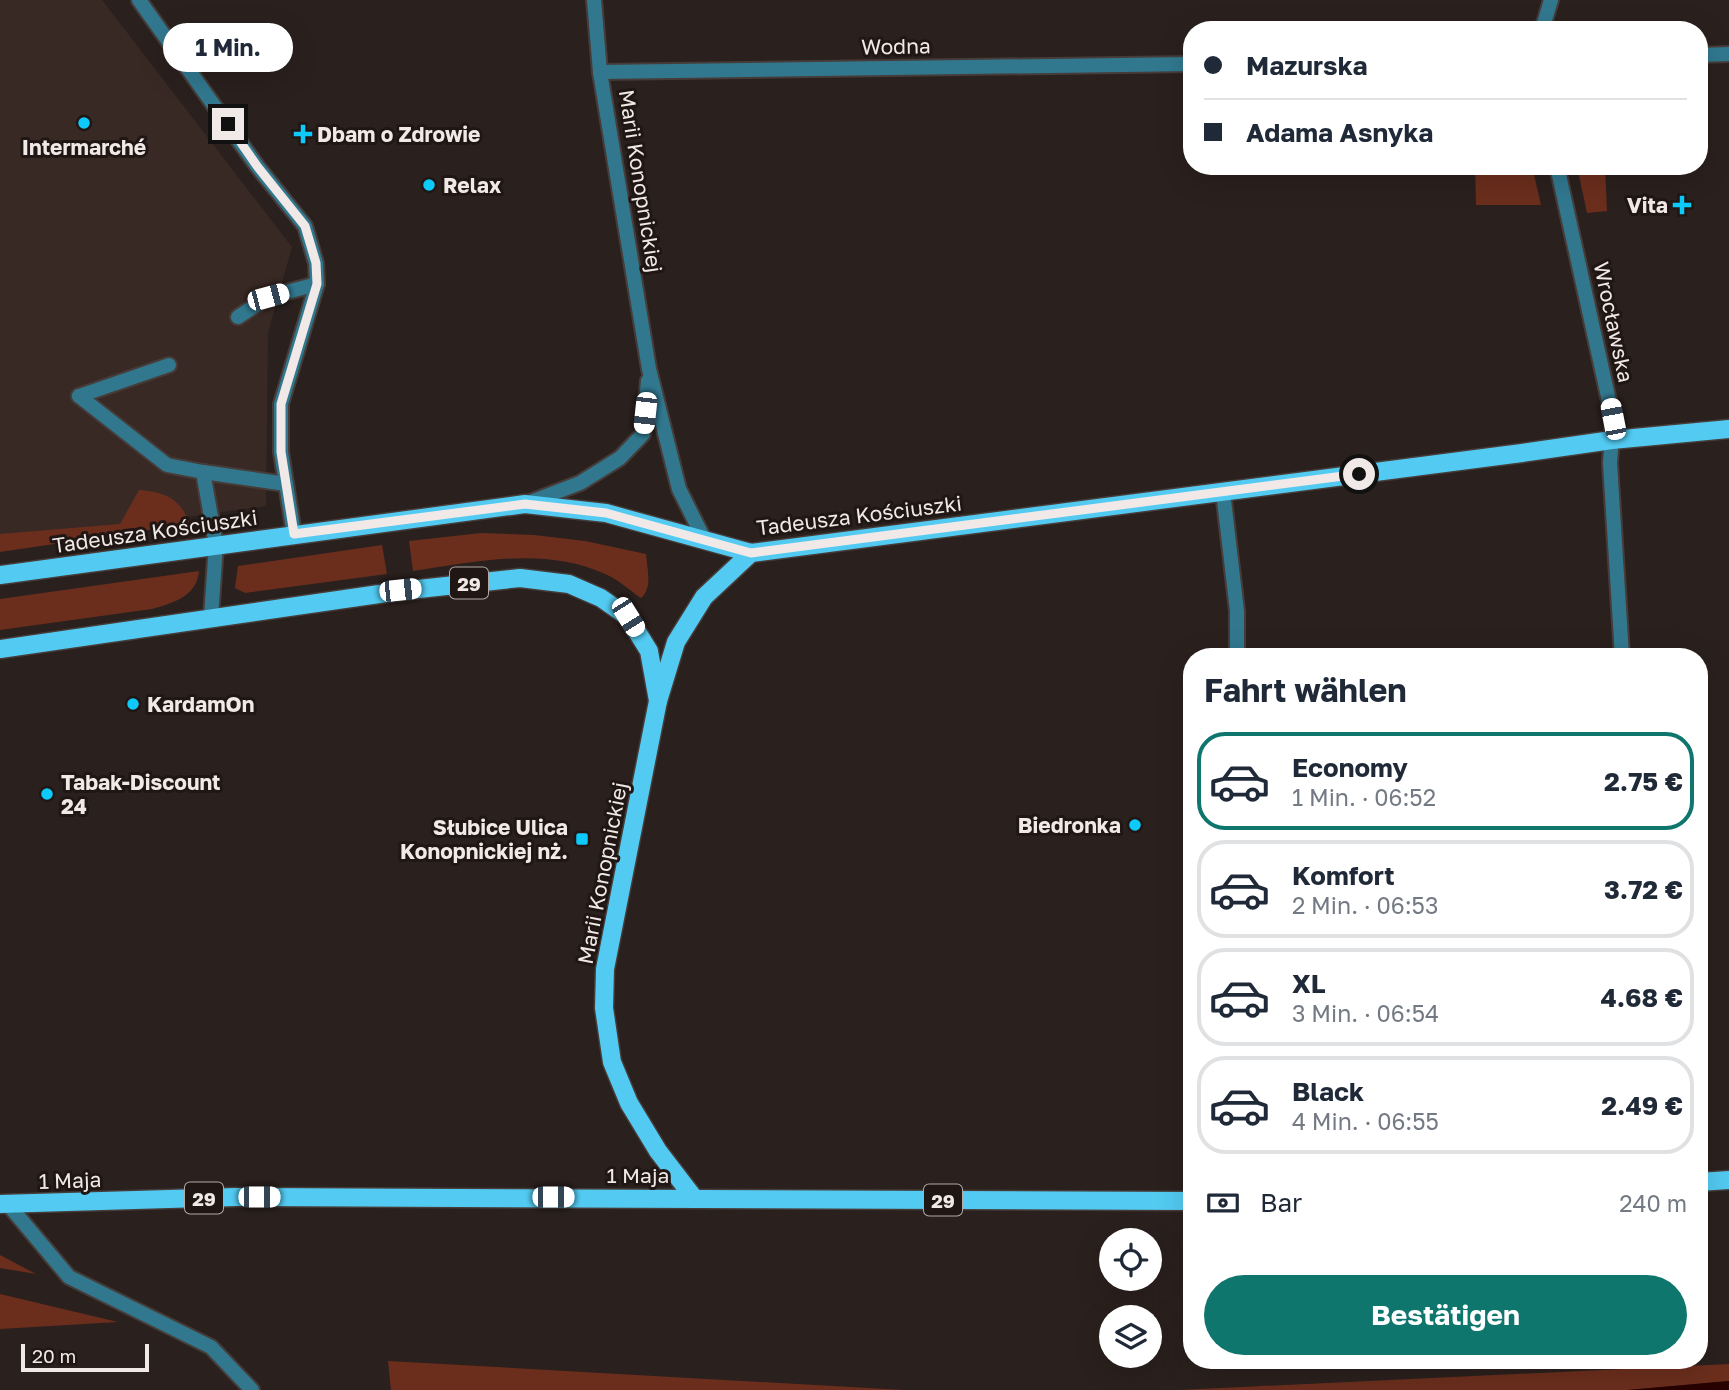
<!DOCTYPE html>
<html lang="de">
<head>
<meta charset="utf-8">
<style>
	:root { --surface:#fff; --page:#f6f6f7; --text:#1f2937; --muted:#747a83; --line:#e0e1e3; --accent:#0f766e }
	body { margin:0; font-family:"Golos Text",sans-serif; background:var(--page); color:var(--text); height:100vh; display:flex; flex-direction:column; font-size:26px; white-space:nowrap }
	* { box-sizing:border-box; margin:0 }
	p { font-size:23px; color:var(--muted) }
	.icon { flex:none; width:38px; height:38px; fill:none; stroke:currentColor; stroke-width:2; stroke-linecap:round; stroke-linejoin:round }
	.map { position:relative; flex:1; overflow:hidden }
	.drawer { position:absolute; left:1183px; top:648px; width:525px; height:721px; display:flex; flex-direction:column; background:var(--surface); border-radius:28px; box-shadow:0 7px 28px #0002 }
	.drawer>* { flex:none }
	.guide { position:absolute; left:1183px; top:21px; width:525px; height:154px; border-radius:28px; box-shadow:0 7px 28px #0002; display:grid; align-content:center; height:154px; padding:0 21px; background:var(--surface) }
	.controls { position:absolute; left:1099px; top:1228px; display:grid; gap:14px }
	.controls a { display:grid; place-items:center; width:63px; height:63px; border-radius:50%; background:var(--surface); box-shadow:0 7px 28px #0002; font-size:35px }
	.scale { position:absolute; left:21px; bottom:18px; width:128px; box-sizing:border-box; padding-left:7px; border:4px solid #f0e9e7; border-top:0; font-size:19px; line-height:24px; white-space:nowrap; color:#f0e9e7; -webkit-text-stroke:5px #201714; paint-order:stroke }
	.end { position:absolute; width:32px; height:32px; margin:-16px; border:9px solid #f0e9e7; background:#111; box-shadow:0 0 0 4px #111 }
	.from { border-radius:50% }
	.bubble { position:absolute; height:49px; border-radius:24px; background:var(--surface); box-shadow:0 7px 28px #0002; font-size:23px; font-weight:700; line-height:49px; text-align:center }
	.car { position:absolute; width:21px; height:42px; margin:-21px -10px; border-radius:9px; box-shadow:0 0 5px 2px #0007; background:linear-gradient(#fff 24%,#345 0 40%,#fff 0 76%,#345 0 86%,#fff 0) }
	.guide b { display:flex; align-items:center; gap:24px; height:66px; font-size:26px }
	.guide b+b { border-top:2px solid var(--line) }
	.guide i { width:18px; height:18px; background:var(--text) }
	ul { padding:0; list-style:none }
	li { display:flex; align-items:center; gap:21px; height:98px; margin:0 14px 10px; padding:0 7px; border:4px solid var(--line); border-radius:28px }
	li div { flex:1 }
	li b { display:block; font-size:26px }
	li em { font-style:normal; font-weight:700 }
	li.selected { border-color:var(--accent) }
	li>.icon { width:63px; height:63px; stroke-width:1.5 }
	h2 { padding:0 21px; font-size:32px; line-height:84px }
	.pay { display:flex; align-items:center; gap:18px; height:77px; padding:0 21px; font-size:26px }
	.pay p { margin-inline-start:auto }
	.action { display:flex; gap:14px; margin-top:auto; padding:14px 21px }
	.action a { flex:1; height:80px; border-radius:42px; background:var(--accent); color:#fff; font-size:28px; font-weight:700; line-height:80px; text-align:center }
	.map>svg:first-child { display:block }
	.built { fill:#392924 }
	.green { fill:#6b2e1d }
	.water { fill:#280200 }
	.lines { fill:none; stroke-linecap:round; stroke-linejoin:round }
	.service-casing { stroke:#463c39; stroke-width:18 }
	.minor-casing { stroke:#463c39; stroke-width:18 }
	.primary-casing { stroke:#463c39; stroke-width:21 }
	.service { stroke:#31788f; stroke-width:14 }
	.minor { stroke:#31788f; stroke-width:14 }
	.primary { stroke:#53caf1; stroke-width:18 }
	.route { stroke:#f0e9e7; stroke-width:9 }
	.poi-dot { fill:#0dcafa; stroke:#201714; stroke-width:2.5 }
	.labels { text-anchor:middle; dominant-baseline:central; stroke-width:6; stroke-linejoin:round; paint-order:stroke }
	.shield { fill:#201714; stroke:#b2aaa8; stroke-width:2 }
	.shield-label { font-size:19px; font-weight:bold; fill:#f0e9e7 }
	.street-label { font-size:21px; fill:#f0e9e7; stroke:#201714 }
	.poi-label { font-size:21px; font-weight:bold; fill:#f0e9e7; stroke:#201714; text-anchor:start }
</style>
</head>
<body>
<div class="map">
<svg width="1729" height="1390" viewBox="0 0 1729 1390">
	<rect width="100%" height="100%" fill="#2a201d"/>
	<!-- built -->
	<polygon class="built" points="0,0 102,0 292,247 268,333 266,506 0,543"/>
	<!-- green -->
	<g class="green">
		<polygon points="1475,166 1532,166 1541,205 1476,205"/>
		<polygon points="1577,166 1605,166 1607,211 1587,213"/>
		<path d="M139 490C165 492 180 498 190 524L0 552V534L120 524Z"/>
		<path d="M481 533 534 535 585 541 646 554C647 568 653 588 641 598 629 590 618 579 605 574 544 546 476 562 413 571L409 541Z"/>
		<polygon points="382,545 387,574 245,593 235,588 238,566"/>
		<path d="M199 571C197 596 173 603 152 609L0 630V599Z"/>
		<polygon points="0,1255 36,1274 0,1268"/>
		<polygon points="0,1294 118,1322 0,1329"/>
		<polygon points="388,1361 904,1390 391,1390"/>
		<polygon points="1729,1364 1729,1381 1628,1390 1179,1390"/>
	</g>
	<!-- water -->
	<polygon class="water" points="1729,1381 1729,1390 1628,1390"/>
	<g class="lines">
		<defs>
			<g id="service">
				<polyline points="1542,30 1551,0"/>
				<polyline points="238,317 268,297 317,284"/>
				<polyline points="79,396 167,465 203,472 216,545 211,617"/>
				<polyline points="79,396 169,365"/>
				<polyline points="203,472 286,484"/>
				<polyline points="1223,492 1237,611 1237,656"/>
			</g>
			<g id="minor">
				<polyline points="139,0 257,166 305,226 316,263 317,284 281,404 281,452 294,534"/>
				<polyline points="594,0 600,72 649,369 679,489 704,539"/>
				<polyline points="1699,55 1729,54"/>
				<polyline points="600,72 1192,64"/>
				<polyline points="1557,166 1613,419 1610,463 1622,656"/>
				<polyline points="528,503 580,483 620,458 643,434 648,381"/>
				<polyline points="7,1203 69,1277 211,1347 252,1390"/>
			</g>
			<g id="primary">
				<polyline points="0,575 525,504 606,513 751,553 1522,453 1612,440 1729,429"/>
				<polyline points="0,649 400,591 520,578 569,584 601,598 628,617 649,651 658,701"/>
				<polyline points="1699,1182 1729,1180"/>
				<polyline points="694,1198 658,1151 629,1103 612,1062 604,1008 605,969 658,701 676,642 704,597 751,553"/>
				<polyline points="0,1204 236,1197 1192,1201"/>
			</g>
		</defs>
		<!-- service casing -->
		<use href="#service" class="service-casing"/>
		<!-- minor casing -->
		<use href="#minor" class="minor-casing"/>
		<!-- primary casing -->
		<use href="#primary" class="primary-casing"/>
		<!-- service -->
		<use href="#service" class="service"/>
		<!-- minor -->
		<use href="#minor" class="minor"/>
		<!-- primary -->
		<use href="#primary" class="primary"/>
	</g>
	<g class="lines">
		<!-- route -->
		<polyline class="route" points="228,124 257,166 305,226 316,263 317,284 281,404 281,452 294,534 525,504 606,513 751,553 1359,474"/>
	</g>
	<!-- markers -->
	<g class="poi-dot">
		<circle cx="84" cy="123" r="7"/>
		<path d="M299.5 123.5h7v7h7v7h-7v7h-7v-7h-7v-7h7z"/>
		<circle cx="429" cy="185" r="7"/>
		<path d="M1678.5 194.5h7v7h7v7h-7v7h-7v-7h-7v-7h7z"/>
		<circle cx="133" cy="704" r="7"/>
		<circle cx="47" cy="794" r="7"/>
		<circle cx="1135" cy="825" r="7"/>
		<rect x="575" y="832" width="14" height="14" rx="3.5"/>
	</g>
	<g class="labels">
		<!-- shield labels -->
		<g class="shield">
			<rect x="450" y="567.5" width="38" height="31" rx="5"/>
			<rect x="185" y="1182.5" width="38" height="31" rx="5"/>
			<rect x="924" y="1184.5" width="38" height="31" rx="5"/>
		</g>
		<g class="shield-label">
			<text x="469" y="583">29</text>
			<text x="204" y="1198">29</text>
			<text x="943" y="1200">29</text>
		</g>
		<!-- street labels -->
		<g class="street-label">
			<text transform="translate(896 46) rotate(-1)">Wodna</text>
			<text transform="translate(641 181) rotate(81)">Marii Konopnickiej</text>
			<text transform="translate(1614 322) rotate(78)">Wrocławska</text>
			<text transform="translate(859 515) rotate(-7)">Tadeusza Kościuszki</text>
			<text transform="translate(155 531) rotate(-8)">Tadeusza Kościuszki</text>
			<text transform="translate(602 873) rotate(-79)">Marii Konopnickiej</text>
			<text x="638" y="1175">1 Maja</text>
			<text transform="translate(70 1180) rotate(-2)">1 Maja</text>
		</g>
		<!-- poi labels -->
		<g class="poi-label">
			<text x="317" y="134">Dbam o Zdrowie</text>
			<text x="84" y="147" text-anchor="middle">Intermarché</text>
			<text x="443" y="185">Relax</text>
			<text x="1668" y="205" text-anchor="end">Vita</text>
			<text x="147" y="704">KardamOn</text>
			<text x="61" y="782">Tabak-Discount<tspan x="61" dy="24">24</tspan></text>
			<text x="1121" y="825" text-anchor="end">Biedronka</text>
			<text x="568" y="827" text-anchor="end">Słubice Ulica<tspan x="568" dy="24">Konopnickiej nż.</tspan></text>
		</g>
	</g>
</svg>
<div class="controls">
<a><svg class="icon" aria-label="locate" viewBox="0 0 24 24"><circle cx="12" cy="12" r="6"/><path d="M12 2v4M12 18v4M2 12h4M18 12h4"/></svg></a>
<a><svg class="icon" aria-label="layers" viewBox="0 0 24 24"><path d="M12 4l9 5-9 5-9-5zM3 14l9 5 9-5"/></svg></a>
</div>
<div class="scale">20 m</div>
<i class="end from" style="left:1359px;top:474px"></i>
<i class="end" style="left:228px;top:124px"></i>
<div class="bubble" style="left:163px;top:23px;width:130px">1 Min.</div>
<i class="car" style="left:268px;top:297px;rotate:75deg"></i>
<i class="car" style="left:645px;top:413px;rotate:186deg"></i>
<i class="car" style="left:1613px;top:419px;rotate:349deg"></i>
<i class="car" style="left:400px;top:590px;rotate:84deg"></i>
<i class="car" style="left:628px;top:617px;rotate:148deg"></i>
<i class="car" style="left:259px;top:1197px;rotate:90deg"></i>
<i class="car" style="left:553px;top:1197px;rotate:90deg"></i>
<div class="guide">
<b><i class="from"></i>Mazurska</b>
<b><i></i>Adama Asnyka</b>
</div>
<section class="drawer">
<h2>Fahrt wählen</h2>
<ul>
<li class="selected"><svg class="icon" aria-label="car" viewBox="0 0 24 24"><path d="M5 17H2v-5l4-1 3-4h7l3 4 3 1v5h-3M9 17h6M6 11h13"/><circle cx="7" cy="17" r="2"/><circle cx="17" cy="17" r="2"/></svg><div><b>Economy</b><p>1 Min. · 06:52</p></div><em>2.75 €</em></li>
<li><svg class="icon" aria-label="car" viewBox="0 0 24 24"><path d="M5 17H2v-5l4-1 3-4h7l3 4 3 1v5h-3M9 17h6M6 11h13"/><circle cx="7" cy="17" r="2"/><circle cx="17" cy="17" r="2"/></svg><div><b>Komfort</b><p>2 Min. · 06:53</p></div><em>3.72 €</em></li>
<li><svg class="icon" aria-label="car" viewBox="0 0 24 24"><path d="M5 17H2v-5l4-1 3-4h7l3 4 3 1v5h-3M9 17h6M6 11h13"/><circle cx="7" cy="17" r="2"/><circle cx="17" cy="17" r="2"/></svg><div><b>XL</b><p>3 Min. · 06:54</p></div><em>4.68 €</em></li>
<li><svg class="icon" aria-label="car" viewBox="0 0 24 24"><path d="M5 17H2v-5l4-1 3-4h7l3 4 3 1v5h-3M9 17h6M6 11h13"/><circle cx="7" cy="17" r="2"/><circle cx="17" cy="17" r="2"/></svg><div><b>Black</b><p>4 Min. · 06:55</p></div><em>2.49 €</em></li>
</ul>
<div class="pay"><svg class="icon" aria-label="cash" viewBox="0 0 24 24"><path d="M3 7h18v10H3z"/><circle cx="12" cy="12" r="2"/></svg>Bar<p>240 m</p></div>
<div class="action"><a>Bestätigen</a></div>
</section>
</div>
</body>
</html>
